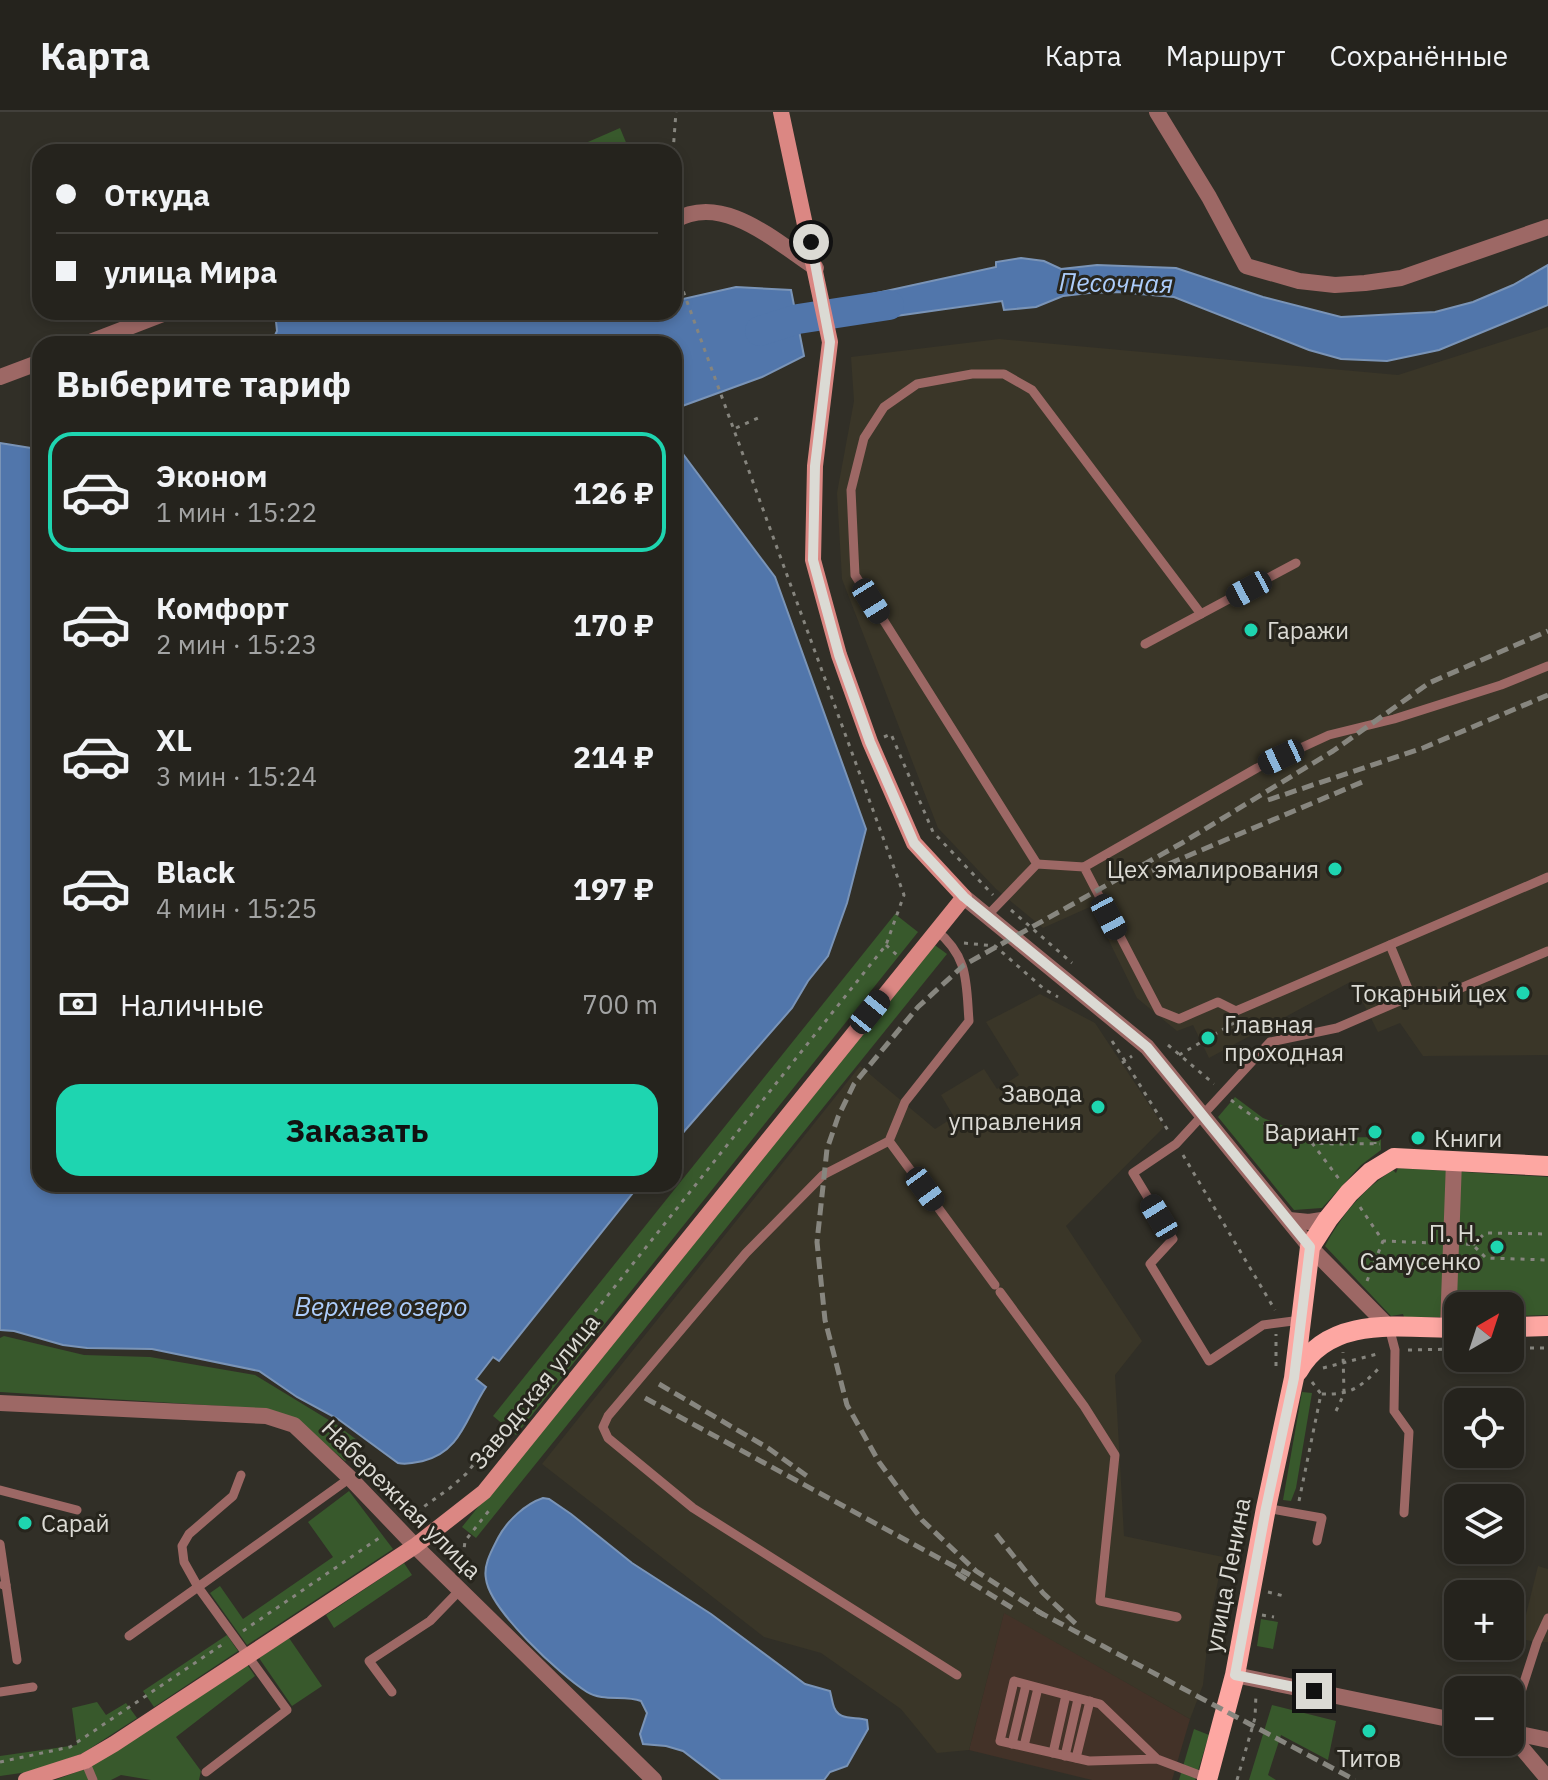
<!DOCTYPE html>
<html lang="ru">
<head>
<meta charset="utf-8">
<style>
	:root { --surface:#25231d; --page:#312f2a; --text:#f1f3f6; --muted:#a3a4a4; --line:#42403b; --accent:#1ed5b0 }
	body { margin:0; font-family:"IBM Plex Sans",sans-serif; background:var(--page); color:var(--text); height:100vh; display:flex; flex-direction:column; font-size:30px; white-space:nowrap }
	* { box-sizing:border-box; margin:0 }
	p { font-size:26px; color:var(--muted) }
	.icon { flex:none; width:44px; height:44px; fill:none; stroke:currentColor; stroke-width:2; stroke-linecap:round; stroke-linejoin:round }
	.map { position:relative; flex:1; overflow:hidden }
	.panel { position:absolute; left:32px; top:224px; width:650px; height:856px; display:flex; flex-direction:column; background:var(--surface); border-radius:24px; box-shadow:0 4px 12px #0003,0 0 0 2px var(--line) }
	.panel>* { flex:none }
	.banner { position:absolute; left:32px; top:32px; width:650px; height:176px; border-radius:24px; box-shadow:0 4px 12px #0003,0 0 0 2px var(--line); display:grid; align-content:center; height:176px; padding:0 24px; background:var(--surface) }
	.needle { width:52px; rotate:39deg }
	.buttons { position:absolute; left:1444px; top:1180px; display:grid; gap:16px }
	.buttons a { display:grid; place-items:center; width:80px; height:80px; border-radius:16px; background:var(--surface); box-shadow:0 4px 12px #0003,0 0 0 2px var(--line); font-size:40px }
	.end { position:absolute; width:36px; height:36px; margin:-18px; border:10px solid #dbdad4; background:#111; box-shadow:0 0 0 4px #111 }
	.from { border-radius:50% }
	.car { position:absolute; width:24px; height:48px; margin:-24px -12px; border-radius:10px; box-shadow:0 0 6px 2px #0007; background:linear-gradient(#222 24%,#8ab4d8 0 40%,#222 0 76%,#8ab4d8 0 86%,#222 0) }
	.banner b { display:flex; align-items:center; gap:28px; height:76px; font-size:30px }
	.banner b+b { border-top:2px solid var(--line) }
	.banner i { width:20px; height:20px; background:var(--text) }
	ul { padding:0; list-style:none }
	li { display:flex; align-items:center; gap:24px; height:120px; margin:0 16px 12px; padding:0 8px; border:4px solid transparent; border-radius:24px }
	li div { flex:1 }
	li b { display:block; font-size:30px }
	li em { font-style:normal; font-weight:700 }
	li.current { border-color:var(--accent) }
	li>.icon { width:72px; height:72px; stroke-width:1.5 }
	h2 { padding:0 24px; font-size:36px; line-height:96px }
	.pay { display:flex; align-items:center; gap:20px; height:88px; padding:0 24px; font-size:30px }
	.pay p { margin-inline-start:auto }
	.cta { display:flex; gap:16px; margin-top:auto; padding:16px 24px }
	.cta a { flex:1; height:92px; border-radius:24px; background:var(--accent); color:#111; font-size:32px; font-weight:700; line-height:92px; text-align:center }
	header { display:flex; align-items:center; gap:48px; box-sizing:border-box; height:112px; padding:0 40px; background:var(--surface); border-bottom:2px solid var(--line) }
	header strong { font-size:38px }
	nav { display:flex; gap:44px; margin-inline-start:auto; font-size:28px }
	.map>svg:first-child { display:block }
	.commercial { fill:#433228 }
	.built { fill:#3a3628 }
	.green { fill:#38592c }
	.water { fill:#5176ab; stroke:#7a94b7; stroke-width:2 }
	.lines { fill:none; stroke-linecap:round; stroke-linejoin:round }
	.river { stroke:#5176ab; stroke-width:30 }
	.path { stroke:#86857e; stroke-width:3; stroke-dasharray:4 6; stroke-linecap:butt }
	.service { stroke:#9d6865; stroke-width:9 }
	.minor { stroke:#9d6865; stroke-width:16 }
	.tertiary { stroke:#9d6865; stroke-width:16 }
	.secondary { stroke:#db8783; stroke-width:16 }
	.primary { stroke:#fda7a2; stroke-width:20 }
	.rail { stroke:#87867f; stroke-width:5; stroke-dasharray:12 6; stroke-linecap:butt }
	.route { stroke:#dbdad4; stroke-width:10 }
	.poi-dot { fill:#1ed5b0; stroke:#27251d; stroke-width:3 }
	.labels { text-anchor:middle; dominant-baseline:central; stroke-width:6; stroke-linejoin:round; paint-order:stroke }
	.poi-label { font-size:24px; fill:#dbdad4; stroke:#27251d; text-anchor:end }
	.street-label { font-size:24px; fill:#dbdad4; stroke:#27251d }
	.water-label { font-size:26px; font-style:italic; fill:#adcdfb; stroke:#27251d }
</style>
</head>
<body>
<header>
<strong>Карта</strong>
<nav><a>Карта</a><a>Маршрут</a><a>Сохранённые</a></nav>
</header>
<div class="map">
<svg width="1548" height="1668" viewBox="0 0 1548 1668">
	<rect width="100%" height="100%" fill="#312f27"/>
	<!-- commercial -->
	<polygon class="commercial" points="1004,1500 1190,1607 1172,1668 1092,1668 969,1638"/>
	<!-- built -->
	<g class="built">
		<polygon points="1548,215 1548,943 1423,944 1400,911 1378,920 1352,869 1209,946 1193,913 1177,919 1137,886 1092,794 1043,816 996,777 938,716 842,467 837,381 854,289 851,245 999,227 1398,263"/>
		<polygon points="1040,882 1095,911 1164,1015 1066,1114 1142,1229 1115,1263 1124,1424 1223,1445 1210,1507 1203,1573 1190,1607 1004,1501 969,1638 937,1641 901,1597 821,1541 764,1525 542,1352 860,954 935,1017 954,1005 941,983 984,957 997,977 1019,963 986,910"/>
		<polygon points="1538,1454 1548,1457 1548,1530 1537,1530 1520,1527"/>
	</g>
	<!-- green -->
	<g class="green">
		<polygon points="620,16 630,40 565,40"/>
		<polygon points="895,802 918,820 516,1323 493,1304"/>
		<polygon points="932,831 947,842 476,1426 462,1415"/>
		<polygon points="1235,985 1263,1006 1314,1026 1381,1025 1381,1038 1361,1053 1322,1096 1294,1098 1218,1005"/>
		<path d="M1398 1056 1548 1065V1203L1510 1204V1194H1458V1205H1404L1403 1202 1391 1204 1325 1134C1342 1103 1363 1077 1393 1058L1396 1061Z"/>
		<polygon points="4,1224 84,1243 150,1245 255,1263 337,1313 361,1331 356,1341 345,1349 296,1308 267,1297 0,1280 0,1226"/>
		<polygon points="1302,1280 1312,1281 1296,1376 1291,1389 1283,1388"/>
		<polygon points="349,1379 393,1437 247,1533 210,1481 220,1474 243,1507 333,1445 308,1410"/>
		<polygon points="404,1451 412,1463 334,1516 326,1503"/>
		<polygon points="1261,1507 1278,1510 1273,1537 1257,1534"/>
		<polygon points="227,1523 238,1539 154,1595 143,1579"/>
		<polygon points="289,1526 322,1574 292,1594 259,1546"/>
		<polygon points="246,1551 255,1564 176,1625 201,1659 199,1668 151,1668 121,1663 111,1668 55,1668 90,1655"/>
		<polygon points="97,1590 106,1603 126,1591 137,1606 83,1641 35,1659 0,1664 0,1644 77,1633 72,1596"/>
		<polygon points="1272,1593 1336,1609 1328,1648 1281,1623 1268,1663 1276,1668 1249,1668"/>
		<polygon points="1194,1617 1209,1623 1195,1668 1179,1668"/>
	</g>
	<!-- water -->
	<g class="water">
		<polygon points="1021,146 1044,149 1061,157 1097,153 1176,156 1263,185 1341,205 1435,200 1473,190 1513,173 1548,153 1548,193 1439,238 1387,249 1341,247 1309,238 1174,185 1117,180 1089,181 1063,184 1036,195 1004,198 1002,189 853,210 849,187 996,155 996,150"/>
		<polygon points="736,175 791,178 804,244 762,265 674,297 674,232 271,232 277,219 275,200 576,200 583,209 622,200 674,200 674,189"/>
		<polygon points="674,330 775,465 866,717 847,791 828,844 808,869 792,896 674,1031"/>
		<path d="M0 331 31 336 40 333V1072H640L499 1249 493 1245 476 1267 486 1275C466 1305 461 1340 423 1349 414 1351 407 1353 398 1351L338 1307 297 1285 259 1259 152 1237 87 1236 63 1233 14 1219 0 1218Z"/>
		<path d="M543 1386 549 1387 571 1402 632 1451 711 1502 805 1572 830 1579C831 1583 832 1588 833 1592 837 1610 855 1604 867 1608L868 1617 847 1654 830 1660 824 1668H721L683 1639 666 1634 643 1632 640 1622 647 1601 641 1589C624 1583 603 1590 587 1580 560 1563 490 1498 486 1467 483 1453 492 1438 498 1426 507 1409 525 1392 543 1386Z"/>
	</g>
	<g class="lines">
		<!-- river -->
		<polyline class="river" points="760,219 798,207 889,193"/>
		<!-- path -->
		<g class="path">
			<polyline points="673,40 676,0"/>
			<polyline points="736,316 758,306"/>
			<polyline points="884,625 891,622 933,720 993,783"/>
			<polyline points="1011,798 1072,851"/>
			<polyline points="964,831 995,834 1044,877 1058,885"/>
			<polyline points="886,833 898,844"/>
			<polyline points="1112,929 1125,949 1132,944"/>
			<polyline points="1168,933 1214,972"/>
			<polyline points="1179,943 1234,911"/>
			<polyline points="1122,951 1125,949 1169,1020"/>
			<path d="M1231 988C1253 1006 1287 1028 1316 1031 1337 1033 1359 1031 1380 1032"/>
			<polyline points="1375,1020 1375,1032"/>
			<polyline points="1312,1031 1339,1067"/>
			<polyline points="1183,1043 1275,1198"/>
			<polyline points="1360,1095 1383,1129 1434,1131"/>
			<polyline points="1466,1132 1473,1133 1486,1146 1548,1148"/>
			<polyline points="1473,1133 1485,1121 1548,1122"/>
			<polyline points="1367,1169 1383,1129"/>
			<polyline points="1510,1236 1548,1236"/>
			<polyline points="1408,1238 1458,1237"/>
			<polyline points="1276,1254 1276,1222"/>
			<polyline points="1323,1256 1381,1241"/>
			<polyline points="1312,1270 1321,1282"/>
			<polyline points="1336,1299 1344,1282 1343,1240"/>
			<path d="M1299 1389 1321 1282C1351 1283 1360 1276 1381 1254"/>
			<polyline points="408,1406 450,1376 466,1362 886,833 904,783 674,154"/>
			<polyline points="462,1455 465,1429 491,1396"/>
			<polyline points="1268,1480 1284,1484"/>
			<polyline points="1262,1503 1274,1505"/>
			<polyline points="243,1519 382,1424"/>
			<polyline points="0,1650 70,1635 223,1532"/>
			<polyline points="1237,1668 1255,1606 1256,1582"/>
		</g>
		<!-- service -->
		<g class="service">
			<polyline points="1145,532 1296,451"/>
			<polyline points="1037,752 855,463 851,378 864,326 884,295 917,272 972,262 1004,262 1032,278 1201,502"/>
			<polyline points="1084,755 1257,656 1329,623 1394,607 1501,573 1548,554"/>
			<polyline points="987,804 1037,752 1084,755 1159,899 1179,907 1218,890 1236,899 1548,765"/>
			<path d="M936 818C969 845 966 870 969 909L905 990 889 1029 823 1063 746 1141 608 1304 603 1315 608 1326 693 1396 957 1563"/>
			<polyline points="1411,884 1449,881 1548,839"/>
			<polyline points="889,1029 995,1173"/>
			<polyline points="1000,1180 1084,1294 1115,1343 1100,1489 1177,1505"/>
			<polyline points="1301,1208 1263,1213 1209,1249 1150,1152 1173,1127 1133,1061 1176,1032 1270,930 1337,916 1411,884 1390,833"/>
			<polyline points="1389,1215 1395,1238 1394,1299 1409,1320 1404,1401"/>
			<polyline points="0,1378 77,1398"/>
			<polyline points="1266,1396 1322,1406 1317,1429"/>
			<polyline points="0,1432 6,1473 3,1473"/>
			<polyline points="6,1473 17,1548"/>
			<polyline points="129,1524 198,1475 184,1450 182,1434 189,1422 233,1384 241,1363"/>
			<polyline points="0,1580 33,1575"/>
			<polyline points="392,1580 369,1549 430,1509 459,1479"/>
			<polyline points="1510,1614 1537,1530 1548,1506"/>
			<polyline points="1012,1632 1026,1573"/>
			<polyline points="1024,1634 1038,1576"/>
			<polyline points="1053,1641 1066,1583"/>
			<polyline points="1065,1644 1078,1587"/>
			<polyline points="1076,1646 1090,1589"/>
			<polyline points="1157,1647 1089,1649 1000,1629 1014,1569 1100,1592 1157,1647 1207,1666"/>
			<polyline points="85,1649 93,1668"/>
			<polyline points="206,1660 287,1598 198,1475 350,1366"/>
		</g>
		<!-- minor -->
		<g class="minor">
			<polyline points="1157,0 1209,85 1246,154 1299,169 1335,173 1365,171 1401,166 1548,115"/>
			<path d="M674 109C723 79 777 131 816 156"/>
			<polyline points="85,232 168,200"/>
			<polyline points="0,265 40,250"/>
			<polyline points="0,1291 266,1304 294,1313 350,1366 415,1434"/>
			<polyline points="1510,1622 1548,1667"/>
		</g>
		<!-- tertiary -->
		<g class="tertiary">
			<polyline points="964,785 1147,935 1310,1135 1389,1215"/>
			<polyline points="1289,1108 1309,1110 1328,1107"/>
			<polyline points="1448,1216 1454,1049"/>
			<polyline points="415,1434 654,1668"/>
			<polyline points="1235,1563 1458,1609"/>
			<polyline points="1510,1620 1548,1628"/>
		</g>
		<!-- secondary -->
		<polyline class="secondary" points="26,1668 85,1649 114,1632 415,1434 484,1380 964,785 914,731 870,630 839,543 813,448 815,354 830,230 781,0"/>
		<!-- primary -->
		<g class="primary">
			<polyline points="1510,1215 1548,1214"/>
			<path d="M1298 1259C1330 1202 1402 1216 1458 1216"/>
			<polyline points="1207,1668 1235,1563 1266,1396 1294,1266 1310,1135 1328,1107 1349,1081 1371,1060 1394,1046 1548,1054"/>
		</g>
		<!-- rail -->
		<g class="rail">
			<polyline points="1268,688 1423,636 1548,583"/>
			<polyline points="1152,759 1367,668"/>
			<polyline points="659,1272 768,1336 811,1367"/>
			<polyline points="645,1286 970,1463"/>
			<polyline points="996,1422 1043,1481 1076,1512"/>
			<polyline points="956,1461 1017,1499"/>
			<polyline points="1037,1499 1355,1668"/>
			<polyline points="1044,1503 976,1459 922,1408 879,1350 847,1293 825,1208 817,1130 827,1037 838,1005 854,972 918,895 964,853 1182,731 1333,639 1429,571 1548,519"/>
		</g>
	</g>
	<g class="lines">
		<!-- route -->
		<polyline class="route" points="811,130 830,230 815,354 813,448 839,543 870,630 914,731 964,785 1147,935 1310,1135 1294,1266 1266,1396 1235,1563 1314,1579"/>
	</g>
	<!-- markers -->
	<g class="poi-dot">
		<circle cx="1251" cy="518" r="8"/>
		<circle cx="1335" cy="757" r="8"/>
		<circle cx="1523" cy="881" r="8"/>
		<circle cx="1208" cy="926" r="8"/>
		<circle cx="1098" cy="995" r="8"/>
		<circle cx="1375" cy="1020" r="8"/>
		<circle cx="1418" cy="1026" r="8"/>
		<circle cx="1497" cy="1135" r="8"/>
		<circle cx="25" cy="1411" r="8"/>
		<circle cx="1369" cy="1619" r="8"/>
	</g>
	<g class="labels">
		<!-- poi labels -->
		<g class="poi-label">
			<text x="1267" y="518" text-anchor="start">Гаражи</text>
			<text x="1319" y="757">Цех эмалирования</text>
			<text x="1507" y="881">Токарный цех</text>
			<text x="1224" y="912" text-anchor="start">Главная<tspan x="1224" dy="28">проходная</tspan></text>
			<text x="1082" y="981">Завода<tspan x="1082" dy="28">управления</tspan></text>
			<text x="1359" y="1020">Вариант</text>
			<text x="1434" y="1026" text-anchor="start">Книги</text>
			<text x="1481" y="1121">П. Н.<tspan x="1481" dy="28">Самусенко</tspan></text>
			<text x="41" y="1411" text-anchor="start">Сарай</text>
			<text x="1369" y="1646" text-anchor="middle">Титов</text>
		</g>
		<!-- street labels -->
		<g class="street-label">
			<text transform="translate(534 1279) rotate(-51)">Заводская улица</text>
			<text transform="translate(402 1387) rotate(45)">Набережная улица</text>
			<text transform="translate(1227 1463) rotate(-79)">улица Ленина</text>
		</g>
		<!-- water labels -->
		<g class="water-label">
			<text transform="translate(1116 170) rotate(1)">Песочная</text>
			<text x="381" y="1194">Верхнее озеро</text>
		</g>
	</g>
</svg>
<div class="buttons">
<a><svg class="needle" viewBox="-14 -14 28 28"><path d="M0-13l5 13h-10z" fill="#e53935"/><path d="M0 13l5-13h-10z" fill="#a3a4a4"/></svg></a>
<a><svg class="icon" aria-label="locate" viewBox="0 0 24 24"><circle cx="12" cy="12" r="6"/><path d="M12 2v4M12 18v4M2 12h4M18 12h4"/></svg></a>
<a><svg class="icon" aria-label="layers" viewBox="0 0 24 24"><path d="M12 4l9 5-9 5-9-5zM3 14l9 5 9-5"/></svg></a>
<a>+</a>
<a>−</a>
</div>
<i class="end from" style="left:811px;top:130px"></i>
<i class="end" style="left:1314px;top:1579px"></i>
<i class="car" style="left:1249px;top:477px;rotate:242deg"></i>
<i class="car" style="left:871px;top:489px;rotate:148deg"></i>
<i class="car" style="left:1281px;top:645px;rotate:245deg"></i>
<i class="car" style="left:1109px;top:805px;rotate:152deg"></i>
<i class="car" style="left:870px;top:900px;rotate:39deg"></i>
<i class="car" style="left:925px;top:1077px;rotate:144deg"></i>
<i class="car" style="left:1159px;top:1105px;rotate:329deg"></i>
<div class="banner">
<b><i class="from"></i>Откуда</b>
<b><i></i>улица Мира</b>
</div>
<section class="panel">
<h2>Выберите тариф</h2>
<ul>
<li class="current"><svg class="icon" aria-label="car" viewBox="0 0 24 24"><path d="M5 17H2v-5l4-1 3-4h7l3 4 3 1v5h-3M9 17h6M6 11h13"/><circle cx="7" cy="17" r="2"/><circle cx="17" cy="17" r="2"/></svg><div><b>Эконом</b><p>1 мин · 15:22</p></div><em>126 ₽</em></li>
<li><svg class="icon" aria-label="car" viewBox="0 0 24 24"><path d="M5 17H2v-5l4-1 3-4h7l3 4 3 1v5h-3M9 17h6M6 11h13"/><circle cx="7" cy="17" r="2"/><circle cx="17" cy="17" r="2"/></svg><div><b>Комфорт</b><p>2 мин · 15:23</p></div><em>170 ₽</em></li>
<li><svg class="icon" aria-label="car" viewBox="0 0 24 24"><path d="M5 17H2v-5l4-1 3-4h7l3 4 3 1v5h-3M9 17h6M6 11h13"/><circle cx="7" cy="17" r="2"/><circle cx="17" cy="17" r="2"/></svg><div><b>XL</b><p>3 мин · 15:24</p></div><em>214 ₽</em></li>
<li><svg class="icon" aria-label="car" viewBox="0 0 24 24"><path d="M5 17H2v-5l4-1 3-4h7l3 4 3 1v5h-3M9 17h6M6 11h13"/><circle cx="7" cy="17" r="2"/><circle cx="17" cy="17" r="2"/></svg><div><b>Black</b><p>4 мин · 15:25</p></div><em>197 ₽</em></li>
</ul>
<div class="pay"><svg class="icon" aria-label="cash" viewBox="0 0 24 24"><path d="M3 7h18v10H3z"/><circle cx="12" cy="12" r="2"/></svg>Наличные<p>700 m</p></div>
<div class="cta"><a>Заказать</a></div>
</section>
</div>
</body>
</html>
